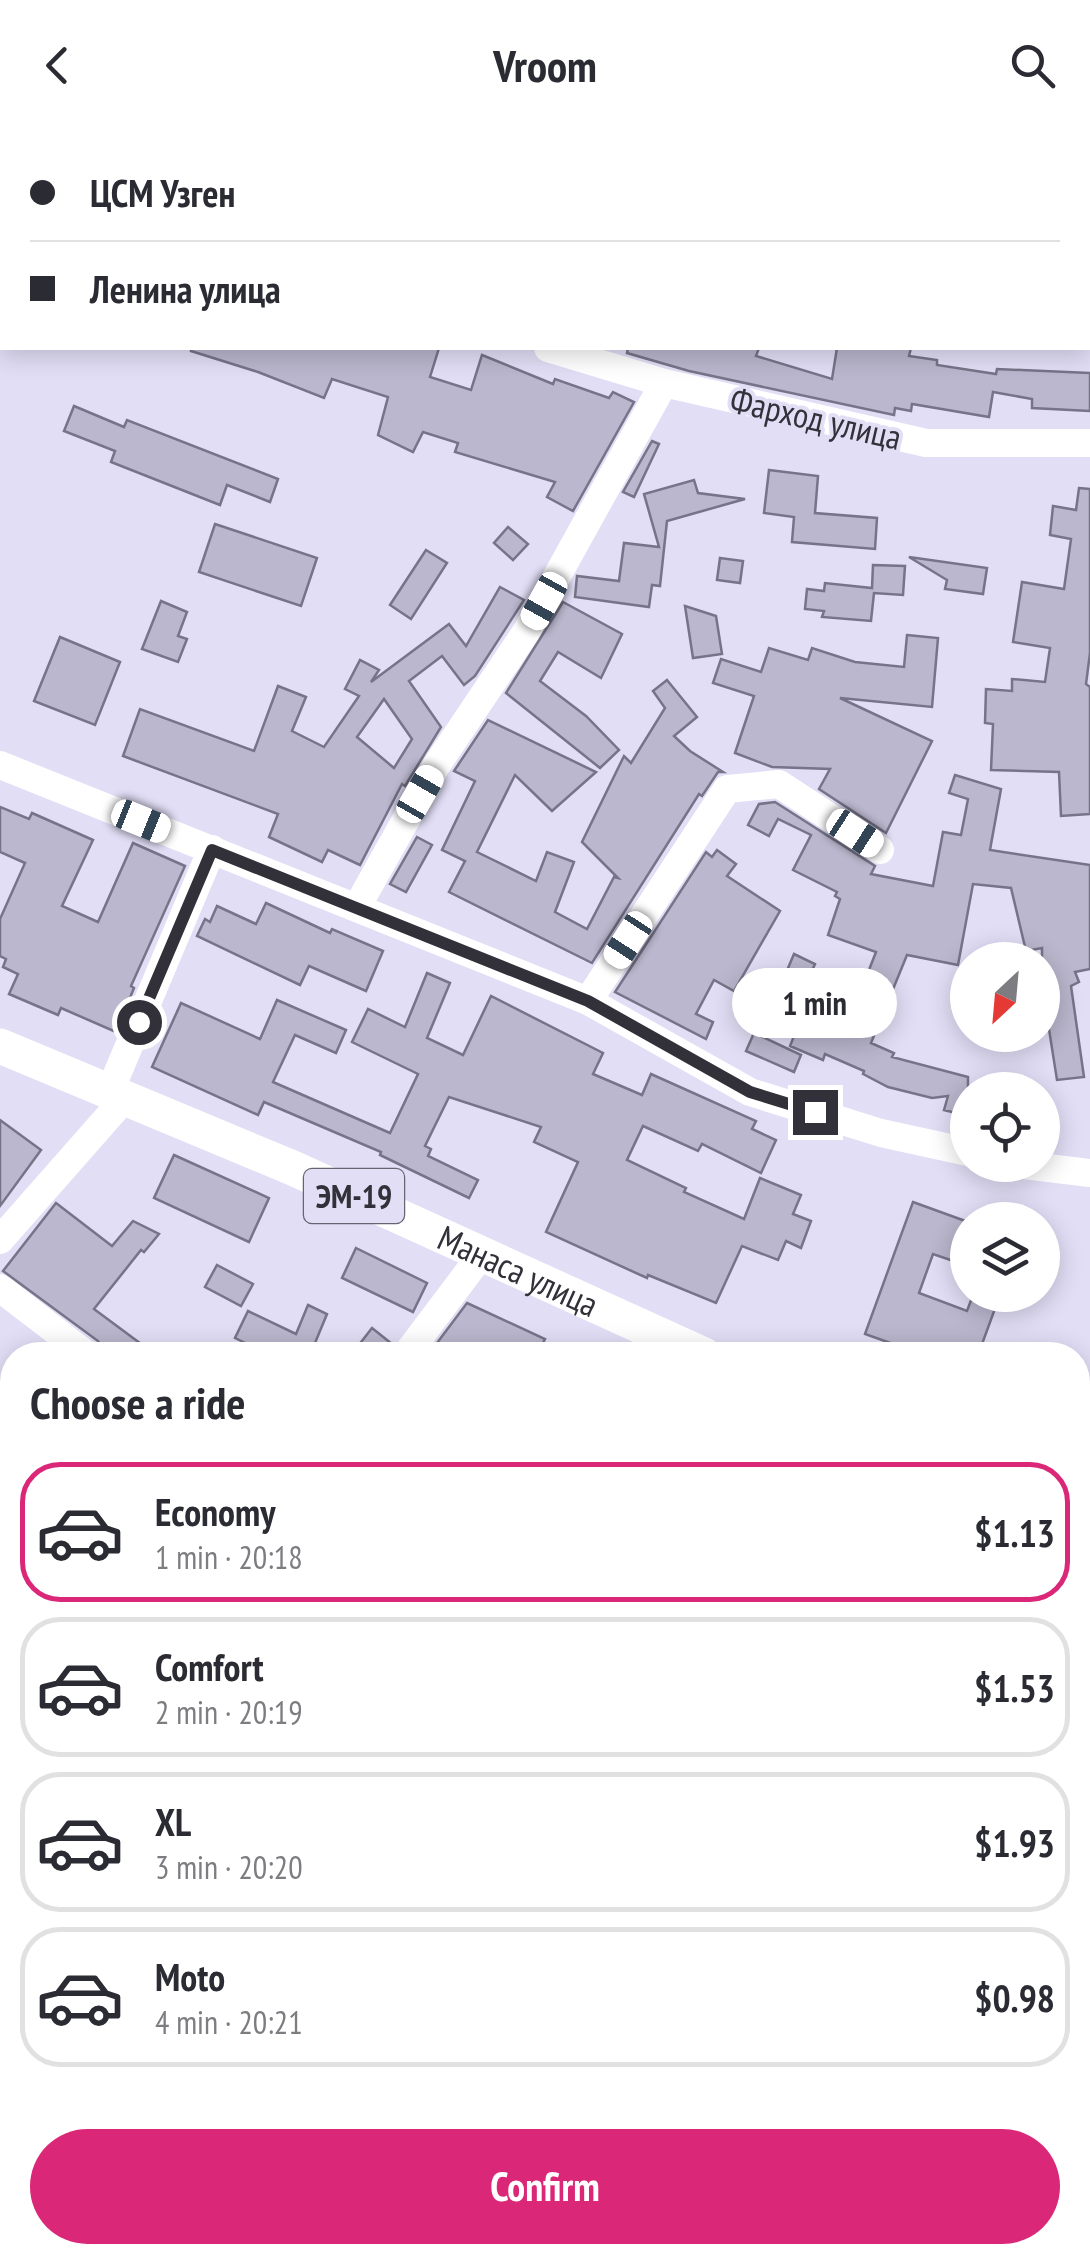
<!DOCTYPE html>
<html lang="en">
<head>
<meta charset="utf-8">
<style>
	:root { --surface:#fff; --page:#f2f2f3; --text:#2b2b33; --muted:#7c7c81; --line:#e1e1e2; --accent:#db2777 }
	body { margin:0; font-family:"PT Sans Narrow",sans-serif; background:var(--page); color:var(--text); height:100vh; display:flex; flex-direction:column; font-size:38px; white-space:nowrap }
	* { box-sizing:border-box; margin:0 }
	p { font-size:32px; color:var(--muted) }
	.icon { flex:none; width:55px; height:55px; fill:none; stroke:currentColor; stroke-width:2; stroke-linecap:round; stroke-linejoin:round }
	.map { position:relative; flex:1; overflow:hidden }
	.sheet { position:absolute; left:0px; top:1212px; width:1090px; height:922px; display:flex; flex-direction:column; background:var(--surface); border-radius:40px 40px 0 0; box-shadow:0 5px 25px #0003 }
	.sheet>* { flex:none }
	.hud { position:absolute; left:0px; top:0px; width:1090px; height:220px; box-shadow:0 5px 25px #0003; display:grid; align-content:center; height:220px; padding:0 30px; background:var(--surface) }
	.needle { width:65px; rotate:206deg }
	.controls { position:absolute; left:950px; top:812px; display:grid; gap:20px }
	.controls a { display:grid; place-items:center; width:110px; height:110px; border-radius:50%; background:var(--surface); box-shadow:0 5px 25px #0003; font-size:50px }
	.end { position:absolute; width:45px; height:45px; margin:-22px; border:12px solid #32313a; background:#fff; box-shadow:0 0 0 5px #fff }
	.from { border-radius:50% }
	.bubble { position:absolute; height:70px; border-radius:35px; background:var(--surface); box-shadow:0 5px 25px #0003; font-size:32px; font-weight:600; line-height:70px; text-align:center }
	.car { position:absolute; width:30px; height:60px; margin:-30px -15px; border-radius:12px; box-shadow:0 0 8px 2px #0007; background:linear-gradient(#fff 24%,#345 0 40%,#fff 0 76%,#345 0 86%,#fff 0) }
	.hud b { display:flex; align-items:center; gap:35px; height:95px; font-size:38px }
	.hud b+b { border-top:2px solid var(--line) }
	.hud i { width:25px; height:25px; background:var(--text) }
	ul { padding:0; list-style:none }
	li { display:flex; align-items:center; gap:30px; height:140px; margin:0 20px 15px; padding:0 10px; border:5px solid var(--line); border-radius:40px }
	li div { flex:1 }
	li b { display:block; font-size:38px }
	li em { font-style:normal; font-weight:600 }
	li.on { border-color:var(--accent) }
	li>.icon { width:90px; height:90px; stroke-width:1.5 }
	h2 { padding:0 30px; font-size:45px; line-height:120px }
	.primary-button { display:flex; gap:20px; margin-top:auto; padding:20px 30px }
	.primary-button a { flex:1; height:115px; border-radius:60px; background:var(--accent); color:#fff; font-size:40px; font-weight:600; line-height:115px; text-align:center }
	header { display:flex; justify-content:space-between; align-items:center; height:130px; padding:0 30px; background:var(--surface); font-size:45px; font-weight:600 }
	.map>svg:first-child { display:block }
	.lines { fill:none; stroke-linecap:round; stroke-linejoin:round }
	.stream { stroke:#757853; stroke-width:8 }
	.building { fill:#bab7ce; stroke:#777489; stroke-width:2.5; fill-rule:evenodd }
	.minor { stroke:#fff; stroke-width:28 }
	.major { stroke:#fff; stroke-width:35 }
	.route { stroke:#32313a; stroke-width:12 }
	.labels { text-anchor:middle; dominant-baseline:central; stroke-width:8; stroke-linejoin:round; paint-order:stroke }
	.shield { fill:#e2def6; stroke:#676572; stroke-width:2.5 }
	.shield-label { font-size:32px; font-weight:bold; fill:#32313a }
	.street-label { font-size:35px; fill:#32313a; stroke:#e2def6 }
</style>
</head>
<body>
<header><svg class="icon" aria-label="back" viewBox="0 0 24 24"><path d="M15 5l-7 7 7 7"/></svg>Vroom<svg class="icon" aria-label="search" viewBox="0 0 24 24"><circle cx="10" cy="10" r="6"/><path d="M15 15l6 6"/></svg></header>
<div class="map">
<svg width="1090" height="2133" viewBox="0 0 1090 2133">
	<rect width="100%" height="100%" fill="#e2def6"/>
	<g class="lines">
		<!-- stream -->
		<polyline class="stream" points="1078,1727 1090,1744"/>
	</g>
	<!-- building -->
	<g class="building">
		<polygon points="191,218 439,218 430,247 471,260 482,225 553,254 555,249 609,268 613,262 634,272 573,381 547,367 555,352 455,322 458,313 423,302 413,322 378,305 388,267 332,249 324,268 258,242 191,221"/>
		<polygon points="628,218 759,218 756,226 832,249 837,218 911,218 909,226 937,230 937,235 996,244 997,239 1090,243 1090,281 1032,278 1032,269 993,262 989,287 912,274 911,281 895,278 894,285 689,241 627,223"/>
		<polygon points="74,276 124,297 127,290 278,349 270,372 227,355 220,375 111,332 115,321 64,301"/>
		<polygon points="652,311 659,314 634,367 623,362"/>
		<polygon points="769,340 818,346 815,383 877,388 875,419 792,412 794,387 764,383"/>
		<polygon points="694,350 698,363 745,369 667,391 660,456 652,455 649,477 575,467 577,446 619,451 624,413 659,417 644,364"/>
		<polygon points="1079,358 1090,359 1090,523 1086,554 1090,557 1090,684 1061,686 1059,642 991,640 993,594 985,593 986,559 1012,561 1012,549 1045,552 1050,518 1013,512 1022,452 1064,459 1071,409 1050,405 1053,376 1076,380"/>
		<polygon points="215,394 317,428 301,476 199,442"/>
		<polygon points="508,397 528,414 513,430 494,413"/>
		<polygon points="426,420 447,433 411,489 390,475"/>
		<polygon points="909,427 987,438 983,464 945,459 947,450"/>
		<polygon points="720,428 743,431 740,453 717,450"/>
		<polygon points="873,435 905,436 903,465 874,463 871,491 822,487 824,481 805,479 807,459 824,461 825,453 872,458"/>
		<path d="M500 457 524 470 475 546 464 555 442 526 409 551 441 597 405 656 402 654 360 735 328 720 322 732 269 707 278 684 123 626 140 579 254 621 278 556 306 567 292 601 324 617 359 566 345 559 360 530 379 540 371 552 449 494 466 516ZM384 569 412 609 394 638 357 607Z"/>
		<polygon points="161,471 187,482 178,506 187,509 178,532 142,519"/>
		<polygon points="563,472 622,504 601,548 558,522 540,551 586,586 619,620 600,638 506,563"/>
		<polygon points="685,476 716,486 722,524 693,528"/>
		<polygon points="907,505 938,508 932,577 840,568 932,611 886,703 819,659 830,639 772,637 735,623 754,566 713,553 721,529 761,542 769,518 808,530 812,518 855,532 904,537"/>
		<polygon points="60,507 120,532 95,595 34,571"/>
		<polygon points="667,550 697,587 674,606 690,621 723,642 718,642 702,666 699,664 592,833 449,762 465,731 442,720 475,651 454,641 488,590 596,642 552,681 515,645 477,722 536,751 547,722 574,732 555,782 587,799 614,747 618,748 582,712 624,626 631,633 665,578 653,561"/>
		<polygon points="955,645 1001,659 990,720 1090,735 1090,839 1075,842 1079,852 1071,856 1084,947 1057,950 1042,855 1042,818 1026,821 1011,758 973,754 958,835 907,825 871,913 894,923 892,927 968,947 968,986 944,980 948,966 932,968 888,957 863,944 864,941 825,924 823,930 790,916 811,864 853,881 876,822 828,805 840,769 835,766 837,762 793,740 811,705 778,689 769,706 748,695 759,674 775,672 875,736 871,744 933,756 943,702 961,705 968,669 949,663"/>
		<polygon points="0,677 29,689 32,683 93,710 62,776 98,792 133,713 185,736 131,856 134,858 116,902 61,878 58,885 9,864 18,844 3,837 6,829 0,826 0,789 25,733 0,722"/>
		<polygon points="417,707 432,715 406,762 390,754"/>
		<polygon points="717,720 736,734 727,746 780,781 734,861 714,850 696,884 713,892 706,909 615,862 706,722 712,727"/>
		<polygon points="266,773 330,803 332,799 383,821 366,861 309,836 300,855 197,806 205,789 210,792 217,776 256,794"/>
		<polygon points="794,824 815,834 800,866 780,857"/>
		<polygon points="427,843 450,853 427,908 463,925 491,866 603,923 593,944 642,965 651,944 756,991 752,999 776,1010 761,1043 702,1014 698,1021 643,996 627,1030 686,1058 684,1062 744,1089 760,1048 801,1065 793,1084 811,1091 801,1118 786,1111 778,1130 742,1116 716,1173 648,1145 647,1148 546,1102 578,1032 534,1012 541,997 449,967 425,1016 431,1019 428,1026 478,1050 469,1068 380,1025 381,1022 264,972 258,985 152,937 181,873 260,909 277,870 346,900 336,923 295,905 273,952 390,1003 418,944 352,912 368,879 405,897"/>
		<polygon points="754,903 801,925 794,942 746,921"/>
		<polygon points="0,990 41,1020 0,1076"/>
		<polygon points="174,1025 269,1068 249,1112 154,1068"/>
		<polygon points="913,1072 968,1092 968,1136 933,1124 919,1163 967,1181 973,1165 1000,1165 978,1225 924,1225 865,1204"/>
		<polygon points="56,1073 112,1116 133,1091 159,1104 144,1122 141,1120 94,1179 156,1225 107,1225 98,1211 3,1141"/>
		<polygon points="356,1118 427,1153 413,1182 342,1148"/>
		<polygon points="217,1135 253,1154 241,1176 205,1157"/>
		<polygon points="467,1173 545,1209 537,1225 428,1225"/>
		<polygon points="308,1175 327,1184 310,1225 270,1225 235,1208 248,1181 296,1204"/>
		<polygon points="372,1198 392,1214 389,1225 351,1225"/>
	</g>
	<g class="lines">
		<!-- minor -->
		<g class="minor">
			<polyline points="41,2 42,0"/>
			<polyline points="467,2 468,0"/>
			<polyline points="0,56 2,56"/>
			<polyline points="548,218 664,253 926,313 1090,313"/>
			<polyline points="0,635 588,871 750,962 881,1003 968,1022"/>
			<polyline points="357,777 436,636 526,502 664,253"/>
			<polyline points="588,871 727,659 779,654 880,720"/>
			<polyline points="110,961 212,719"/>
			<polyline points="1024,1035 1090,1043"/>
			<polyline points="0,1110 125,968"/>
			<polyline points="0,1158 87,1225"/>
			<polyline points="406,1225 482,1124"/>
			<polyline points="0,1522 12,1532"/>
			<polyline points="565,2122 570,2133"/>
			<polyline points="914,2122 920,2133"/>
		</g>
		<!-- major -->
		<g class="major">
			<path id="s1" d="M0 916 295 1039 704 1225"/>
			<polyline points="1078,1381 1090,1384"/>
		</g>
	</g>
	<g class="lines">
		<!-- route -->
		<polyline class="route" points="139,892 212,720 588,871 750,962 815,982"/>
	</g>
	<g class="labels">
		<!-- shield labels -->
		<rect class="shield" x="304" y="1039" width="100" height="54" rx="8"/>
		<g class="shield-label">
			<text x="354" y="1066">ЭМ-19</text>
		</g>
		<!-- street labels -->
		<g class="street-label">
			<text transform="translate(816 288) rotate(13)">Фарход улица</text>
			<text stroke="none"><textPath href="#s1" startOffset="565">Манаса улица</textPath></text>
		</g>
	</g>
</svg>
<div class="controls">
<a><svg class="needle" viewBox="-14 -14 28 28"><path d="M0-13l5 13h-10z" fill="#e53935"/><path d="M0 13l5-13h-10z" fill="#7c7c81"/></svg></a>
<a><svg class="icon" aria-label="locate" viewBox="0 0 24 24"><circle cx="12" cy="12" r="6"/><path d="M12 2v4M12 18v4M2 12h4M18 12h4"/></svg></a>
<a><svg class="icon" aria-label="layers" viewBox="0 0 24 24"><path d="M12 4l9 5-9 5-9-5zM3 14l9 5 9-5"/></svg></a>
</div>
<i class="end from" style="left:139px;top:892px"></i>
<i class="end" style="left:815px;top:982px"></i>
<div class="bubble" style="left:732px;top:838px;width:165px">1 min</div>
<i class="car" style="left:544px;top:471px;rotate:209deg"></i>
<i class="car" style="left:420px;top:664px;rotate:30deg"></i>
<i class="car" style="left:141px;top:691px;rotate:112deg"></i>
<i class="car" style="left:855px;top:703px;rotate:123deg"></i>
<i class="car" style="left:628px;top:810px;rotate:213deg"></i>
<div class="hud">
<b><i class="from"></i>ЦСМ Узген</b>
<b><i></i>Ленина улица</b>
</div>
<section class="sheet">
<h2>Choose a ride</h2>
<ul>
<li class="on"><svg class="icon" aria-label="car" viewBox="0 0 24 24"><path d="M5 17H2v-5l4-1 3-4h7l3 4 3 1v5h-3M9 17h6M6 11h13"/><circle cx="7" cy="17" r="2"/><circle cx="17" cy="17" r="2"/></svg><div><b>Economy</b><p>1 min · 20:18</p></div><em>$1.13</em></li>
<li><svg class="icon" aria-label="car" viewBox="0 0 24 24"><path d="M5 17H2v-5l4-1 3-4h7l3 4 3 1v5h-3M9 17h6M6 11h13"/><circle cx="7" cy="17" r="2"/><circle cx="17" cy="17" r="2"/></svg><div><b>Comfort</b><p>2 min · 20:19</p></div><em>$1.53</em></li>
<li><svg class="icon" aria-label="car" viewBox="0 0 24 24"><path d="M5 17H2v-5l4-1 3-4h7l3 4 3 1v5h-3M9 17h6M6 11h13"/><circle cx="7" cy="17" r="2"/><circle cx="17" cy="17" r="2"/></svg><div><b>XL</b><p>3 min · 20:20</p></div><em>$1.93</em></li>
<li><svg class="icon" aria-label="car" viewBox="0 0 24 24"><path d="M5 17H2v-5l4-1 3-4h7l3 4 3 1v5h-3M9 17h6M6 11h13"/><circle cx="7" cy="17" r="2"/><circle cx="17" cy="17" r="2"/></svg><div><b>Moto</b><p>4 min · 20:21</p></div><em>$0.98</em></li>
</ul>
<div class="primary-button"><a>Confirm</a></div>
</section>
</div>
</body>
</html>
